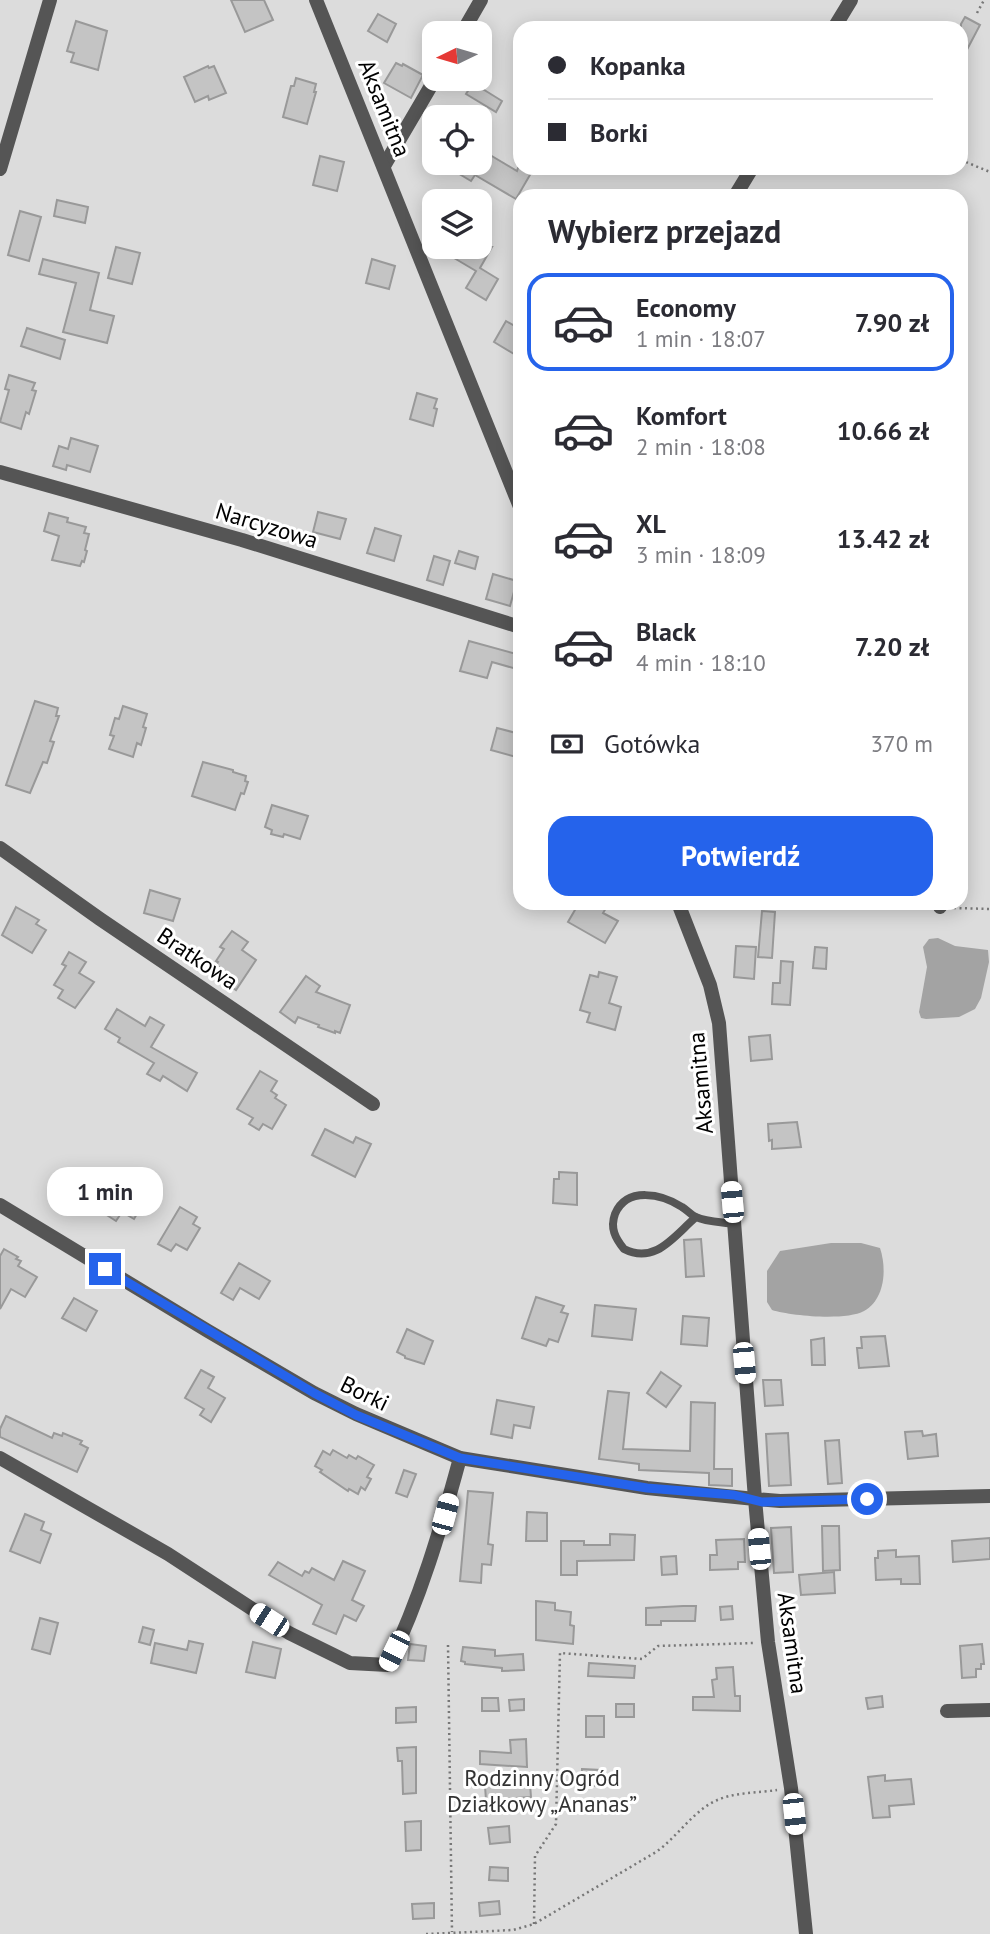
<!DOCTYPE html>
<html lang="pl">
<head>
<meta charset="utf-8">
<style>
	:root { --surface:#fff; --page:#f2f2f3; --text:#2b2b33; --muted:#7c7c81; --line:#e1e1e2; --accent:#2563eb }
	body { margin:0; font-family:"PT Sans",sans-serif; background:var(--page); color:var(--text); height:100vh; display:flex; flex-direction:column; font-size:26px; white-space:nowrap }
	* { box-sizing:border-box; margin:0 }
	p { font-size:23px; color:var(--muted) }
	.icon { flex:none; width:38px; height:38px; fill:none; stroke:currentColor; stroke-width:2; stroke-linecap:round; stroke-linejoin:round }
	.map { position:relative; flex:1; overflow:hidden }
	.sheet { position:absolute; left:513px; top:189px; width:455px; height:721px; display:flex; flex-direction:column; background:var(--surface); border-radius:21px; box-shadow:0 4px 18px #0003 }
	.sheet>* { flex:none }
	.hud { position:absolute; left:513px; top:21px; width:455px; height:154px; border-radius:21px; box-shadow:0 4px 18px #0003; display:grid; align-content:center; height:154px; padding:0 35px; background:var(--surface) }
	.needle { width:46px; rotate:265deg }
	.tools { position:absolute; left:422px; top:21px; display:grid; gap:14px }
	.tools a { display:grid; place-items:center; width:70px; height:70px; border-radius:14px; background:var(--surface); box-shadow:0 4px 18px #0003; font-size:35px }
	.end { position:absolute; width:32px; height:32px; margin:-16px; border:9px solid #2563eb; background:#fff; box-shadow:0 0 0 4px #fff }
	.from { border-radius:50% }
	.bubble { position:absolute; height:49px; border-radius:21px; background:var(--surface); box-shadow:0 4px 18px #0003; font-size:23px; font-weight:600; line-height:49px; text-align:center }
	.car { position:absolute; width:21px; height:42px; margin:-21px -10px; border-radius:9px; box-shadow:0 0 5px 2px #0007; background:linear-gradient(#fff 24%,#345 0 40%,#fff 0 76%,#345 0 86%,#fff 0) }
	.hud b { display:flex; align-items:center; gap:24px; height:66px; font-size:26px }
	.hud b+b { border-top:2px solid var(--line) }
	.hud i { width:18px; height:18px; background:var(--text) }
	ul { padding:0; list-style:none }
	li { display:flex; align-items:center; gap:21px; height:98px; margin:0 14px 10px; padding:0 21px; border:4px solid transparent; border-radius:21px }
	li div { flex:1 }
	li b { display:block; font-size:26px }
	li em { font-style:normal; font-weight:600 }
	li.selected { border-color:var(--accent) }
	li>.icon { width:63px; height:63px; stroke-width:1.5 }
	h2 { padding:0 35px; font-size:32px; line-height:84px }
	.pay { display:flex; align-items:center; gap:18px; height:77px; padding:0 35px; font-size:26px }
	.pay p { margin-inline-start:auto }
	.primary-button { display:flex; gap:14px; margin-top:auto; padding:14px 35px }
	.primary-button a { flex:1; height:80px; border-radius:21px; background:var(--accent); color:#fff; font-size:28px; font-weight:600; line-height:80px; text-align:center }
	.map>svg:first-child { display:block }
	.green { fill:#dcdcdc; fill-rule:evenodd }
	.water { fill:#a3a3a3 }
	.building { fill:#c4c4c4; stroke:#999; stroke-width:2 }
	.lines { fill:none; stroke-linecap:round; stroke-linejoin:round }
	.path { stroke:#777; stroke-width:2.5; stroke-dasharray:2 3.5; stroke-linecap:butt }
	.service { stroke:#555; stroke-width:8 }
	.minor { stroke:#555; stroke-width:14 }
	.tertiary { stroke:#555; stroke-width:14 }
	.route { stroke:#2563eb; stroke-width:9 }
	.labels { text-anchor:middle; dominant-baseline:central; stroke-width:6; stroke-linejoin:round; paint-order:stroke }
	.street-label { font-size:23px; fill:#000; stroke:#fff }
	.park-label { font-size:23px; fill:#333; stroke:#fff }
</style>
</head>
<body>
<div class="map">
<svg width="990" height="1934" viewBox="0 0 990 1934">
	<rect width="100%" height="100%" fill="#fff"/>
	<!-- green -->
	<path class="green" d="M0 0H990V1934H0ZM520 28H961V168H520ZM434 33H480V79H434ZM434 117H480V163H434ZM520 196H961V903H520ZM434 201H480V247H434Z"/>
	<!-- water -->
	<g class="water">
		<polygon points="938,938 955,946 988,950 989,962 981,998 975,1009 959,1017 926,1019 921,1018 919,1012 927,967 923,947 929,939"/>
		<path d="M831 1243H861L880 1248C887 1269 885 1299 864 1311 846 1321 791 1316 772 1310L767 1302V1271L780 1251Z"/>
	</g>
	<!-- building -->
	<g class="building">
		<polygon points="231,0 264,0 273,20 245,32"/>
		<polygon points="378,14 396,24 387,42 368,31"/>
		<polygon points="965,17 980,25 961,61 961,24"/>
		<polygon points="76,21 107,31 98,70 71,62 74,53 67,51"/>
		<polygon points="396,63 402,66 403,64 423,75 411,98 384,83"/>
		<polygon points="208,66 209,68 214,66 226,93 209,100 208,96 195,102 184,77"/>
		<polygon points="296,78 316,84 314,92 316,92 307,124 283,117 291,86 294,86"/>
		<polygon points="473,83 502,101 496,112 466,94"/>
		<polygon points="480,149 517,171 518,168 534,168 516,199 475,175 471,181 441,163 480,163"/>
		<polygon points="320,156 344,162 337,191 313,185"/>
		<polygon points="57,200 88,207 85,223 54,216"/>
		<polygon points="20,211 41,217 29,261 8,255"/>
		<polygon points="116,247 140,253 132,284 108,278"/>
		<polygon points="454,247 492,247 480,268 498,279 486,300 466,288 476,271 449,255"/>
		<polygon points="43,259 99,273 90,310 114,316 107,343 63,332 76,283 39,274"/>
		<polygon points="372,259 395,266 389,289 366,283"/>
		<polygon points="506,321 520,329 520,345 514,354 494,342"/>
		<polygon points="27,328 65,340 60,359 21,346"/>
		<polygon points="9,375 35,383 32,390 36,391 29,414 26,412 21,429 0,422 9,390 5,389"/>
		<polygon points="417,393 437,399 434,408 437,409 433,426 410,419"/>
		<polygon points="71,438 98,446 90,472 67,465 66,470 53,466 59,446 68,449"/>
		<polygon points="318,512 346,519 340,539 313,532"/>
		<polygon points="49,513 68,518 67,522 86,527 84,533 89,534 85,550 87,551 84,562 82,561 80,566 52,560 59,536 44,531"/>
		<polygon points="375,528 401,536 394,561 367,553"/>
		<polygon points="459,551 478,557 475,569 455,563"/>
		<polygon points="434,556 450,561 443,585 427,580"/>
		<polygon points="493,574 517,581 510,606 486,599"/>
		<polygon points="469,641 520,655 520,670 492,662 487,678 460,671"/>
		<polygon points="35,701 58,708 56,716 59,716 50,741 54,742 47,763 43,762 30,793 6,785"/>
		<polygon points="123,706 147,714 143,727 146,728 141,745 137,743 133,757 109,749 114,736 110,735 115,718 119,719"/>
		<polygon points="497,728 520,734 520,758 491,750"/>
		<polygon points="203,762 233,770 233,772 246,776 245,781 248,782 244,794 241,793 235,810 192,796"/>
		<polygon points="272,805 308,816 300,839 284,834 283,837 271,834 272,830 265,827"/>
		<polygon points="150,890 180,899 173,921 144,913"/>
		<polygon points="579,903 609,903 603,913 618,921 605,943 568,922"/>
		<polygon points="16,907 39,920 36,924 46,930 32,953 2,935"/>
		<polygon points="762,911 775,912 772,958 758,957"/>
		<polygon points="232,931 248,942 242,950 256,960 236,990 216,976 221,968 216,965 218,962 216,961 224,949 220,947"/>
		<polygon points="736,946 756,947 754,979 734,977"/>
		<polygon points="815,947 827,948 826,969 813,968"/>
		<polygon points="69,952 86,962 79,973 94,982 75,1008 58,998 63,990 54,985 66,966 62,964"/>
		<polygon points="781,961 793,962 790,1005 772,1004 773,983 780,983"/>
		<polygon points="599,972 617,977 609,1003 621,1007 615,1030 587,1022 590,1013 580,1010 590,975 598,977"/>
		<polygon points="306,976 320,986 316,992 350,1005 340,1033 335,1031 335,1033 318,1027 319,1025 298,1017 295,1023 280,1012"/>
		<polygon points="117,1009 145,1026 150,1017 164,1025 151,1047 197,1073 187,1091 163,1076 160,1081 147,1074 154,1063 118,1042 120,1038 105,1029"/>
		<polygon points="770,1035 772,1059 751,1061 749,1037"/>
		<polygon points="260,1071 277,1081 271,1091 277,1095 275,1098 286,1105 272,1129 263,1124 259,1130 249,1124 253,1118 237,1109"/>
		<polygon points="797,1122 801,1147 772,1149 772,1140 769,1141 768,1124"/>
		<polygon points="325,1129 353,1143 356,1137 371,1144 355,1177 312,1155"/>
		<polygon points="559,1172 577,1173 577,1205 553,1203 554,1179 559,1179"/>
		<polygon points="120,1183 134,1191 139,1183 151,1190 134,1219 122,1212 116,1221 102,1212"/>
		<polygon points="180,1207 197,1217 193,1224 200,1228 187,1250 176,1244 171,1251 158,1244"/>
		<polygon points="701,1239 704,1276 686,1277 684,1240"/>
		<polygon points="4,1249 18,1257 16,1259 21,1261 18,1266 37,1277 25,1297 11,1289 0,1309 0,1256"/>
		<polygon points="239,1263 270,1281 259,1299 240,1288 233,1300 221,1293"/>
		<polygon points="536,1297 564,1306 561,1312 568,1314 558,1342 549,1339 546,1346 522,1338"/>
		<polygon points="74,1298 97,1311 86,1331 62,1318"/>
		<polygon points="595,1305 636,1309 632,1340 592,1336"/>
		<polygon points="683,1316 709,1318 707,1346 681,1344"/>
		<polygon points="407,1329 433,1341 424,1364 405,1358 405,1356 397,1352"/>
		<polygon points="885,1336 889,1366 859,1368 857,1348 862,1348 861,1337"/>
		<polygon points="824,1338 825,1365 812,1365 811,1340"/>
		<polygon points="201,1370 214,1377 208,1388 225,1398 211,1422 200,1415 204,1409 185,1398"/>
		<polygon points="661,1372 681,1386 666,1407 647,1393"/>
		<polygon points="763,1380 781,1380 783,1405 765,1406"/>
		<polygon points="608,1391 629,1393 623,1449 690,1451 691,1402 715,1403 714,1469 732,1469 732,1486 709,1485 709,1473 639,1470 639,1464 599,1459"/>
		<polygon points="497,1400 534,1407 530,1428 514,1425 512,1438 491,1434"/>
		<polygon points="6,1416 52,1438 54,1433 62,1436 63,1433 82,1441 80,1444 88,1448 77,1472 0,1437 0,1429"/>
		<polygon points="922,1431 923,1436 936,1434 938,1456 908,1459 905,1432"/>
		<polygon points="788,1433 791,1485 769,1486 766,1434"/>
		<polygon points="839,1440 842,1483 828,1484 825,1441"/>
		<polygon points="333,1450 347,1458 349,1455 356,1459 358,1456 374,1465 367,1477 371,1479 365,1490 361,1487 358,1494 349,1489 348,1491 320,1472 322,1470 315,1466 323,1451 330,1455"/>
		<polygon points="404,1470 416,1474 407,1497 396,1493"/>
		<polygon points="468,1491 493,1493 488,1544 493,1545 491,1565 482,1564 481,1583 460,1581"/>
		<polygon points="527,1512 547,1513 547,1541 526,1541"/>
		<polygon points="25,1514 44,1522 41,1530 51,1534 40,1563 10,1551"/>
		<polygon points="822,1526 839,1526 840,1570 823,1571"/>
		<polygon points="791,1527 793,1572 774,1573 771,1528"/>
		<polygon points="610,1534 635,1535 634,1560 577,1561 577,1575 561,1575 561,1541 584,1541 584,1545 610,1545"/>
		<polygon points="990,1538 990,1559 953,1562 952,1541"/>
		<polygon points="744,1539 745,1562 738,1562 738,1569 710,1570 710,1555 717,1555 716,1540"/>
		<polygon points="896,1550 896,1557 919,1556 920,1584 901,1584 901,1579 876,1580 875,1558 878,1558 878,1551"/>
		<polygon points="676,1556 677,1574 662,1575 661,1557"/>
		<polygon points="343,1561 365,1571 352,1600 364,1606 356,1621 344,1615 336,1634 313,1624 322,1605 269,1575 278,1562 302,1576 305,1571 309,1573 312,1568 334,1580"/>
		<polygon points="834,1572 835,1593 801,1595 799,1575"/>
		<polygon points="536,1601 555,1603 555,1610 571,1612 570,1625 574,1626 573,1644 536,1640"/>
		<polygon points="683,1606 696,1606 695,1621 661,1621 661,1625 646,1625 646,1608"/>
		<polygon points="732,1606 733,1619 721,1620 720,1607"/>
		<polygon points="40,1618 58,1623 50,1654 32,1649"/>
		<polygon points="143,1627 154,1630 150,1645 139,1642"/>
		<polygon points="189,1641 203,1644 196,1673 151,1663 155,1643 187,1650"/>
		<polygon points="253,1642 281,1649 275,1678 246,1672"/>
		<polygon points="410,1644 426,1646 424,1661 408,1660"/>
		<polygon points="982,1644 984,1664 981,1664 981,1669 976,1669 976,1677 962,1678 960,1646"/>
		<polygon points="463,1647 495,1650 495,1656 523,1654 524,1670 502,1671 502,1668 465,1664 465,1662 461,1661"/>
		<polygon points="589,1663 635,1666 634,1678 588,1676"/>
		<polygon points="733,1667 735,1696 740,1696 740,1711 693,1710 693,1697 714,1697 712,1680 717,1679 716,1668"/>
		<polygon points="882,1696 883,1707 868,1709 866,1698"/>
		<polygon points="482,1698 498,1698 499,1711 482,1711"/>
		<polygon points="524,1699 524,1710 510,1711 509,1700"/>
		<rect x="616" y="1704" width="18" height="13"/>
		<polygon points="416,1707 416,1722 396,1723 396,1708"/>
		<rect x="586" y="1716" width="18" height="21"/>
		<polygon points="526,1739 527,1767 480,1764 480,1751 511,1753 510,1740"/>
		<polygon points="416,1747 416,1793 403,1794 402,1761 398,1761 397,1748"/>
		<polygon points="582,1769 601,1770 600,1786 581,1785"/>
		<polygon points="885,1775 885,1781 911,1779 914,1804 889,1806 890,1817 873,1818 868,1777"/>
		<polygon points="530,1784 531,1797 486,1800 485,1786"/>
		<polygon points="421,1821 421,1850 406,1851 405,1822"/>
		<polygon points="509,1826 510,1842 490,1844 488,1828"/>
		<polygon points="490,1867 508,1868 508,1881 489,1880"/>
		<polygon points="499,1901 500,1914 480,1916 479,1903"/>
		<polygon points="434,1903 434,1918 413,1919 412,1904"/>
	</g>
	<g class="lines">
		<!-- path -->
		<g class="path">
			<polyline points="977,13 984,0"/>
			<polyline points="961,160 990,172"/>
			<polyline points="954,908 990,909"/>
			<polyline points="448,1645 452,1932"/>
			<polyline points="534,1924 535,1856 556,1824 560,1653 642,1659 658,1646 754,1643"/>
			<path d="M426 1934 513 1930 534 1924 656 1852C676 1838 691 1814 713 1802 732 1792 757 1793 777 1790"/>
		</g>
		<!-- service -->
		<path class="service" d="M696 1217C674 1236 655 1265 624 1249 615 1238 610 1228 615 1214 627 1186 662 1194 682 1207 687 1210 691 1215 696 1217 706 1222 722 1222 734 1224"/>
		<!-- minor -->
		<g class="minor">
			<polyline points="462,33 481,0"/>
			<polyline points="384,166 435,79"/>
			<polyline points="0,169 50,0"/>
			<polyline points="0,472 242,540 520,627"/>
			<polyline points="0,848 100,919 373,1104"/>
			<polyline points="939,903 940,907"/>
			<polyline points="0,1205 208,1331 314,1393 356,1414 460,1458 647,1488 755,1499 768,1642 791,1788 806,1934"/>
			<path d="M0 1458 168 1554 289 1633 350 1663 388 1665C420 1600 441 1528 460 1458"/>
			<polyline points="947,1711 990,1710"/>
		</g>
		<!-- tertiary -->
		<g class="tertiary">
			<polyline points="316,0 520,507"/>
			<polyline points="834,28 851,0"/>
			<polyline points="735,196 752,168"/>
			<polyline points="678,903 710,985 719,1023 755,1499 780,1501 990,1496"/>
		</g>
	</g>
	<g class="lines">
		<!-- route -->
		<polyline class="route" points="105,1269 314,1393 356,1415 460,1458 647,1488 734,1495 762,1502 867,1499"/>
	</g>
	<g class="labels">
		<!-- street labels -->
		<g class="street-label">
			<text transform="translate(385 108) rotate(68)">Aksamitna</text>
			<text transform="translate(267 525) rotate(17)">Narcyzowa</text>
			<text transform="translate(198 958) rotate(34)">Bratkowa</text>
			<text transform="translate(700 1083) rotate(-95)">Aksamitna</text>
			<text transform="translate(365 1393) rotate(26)">Borki</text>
			<text transform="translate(793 1643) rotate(82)">Aksamitna</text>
		</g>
		<!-- park labels -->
		<g class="park-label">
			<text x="542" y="1777">Rodzinny Ogród<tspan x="542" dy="26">Działkowy „Ananas”</tspan></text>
		</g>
	</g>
</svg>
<div class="tools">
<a><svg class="needle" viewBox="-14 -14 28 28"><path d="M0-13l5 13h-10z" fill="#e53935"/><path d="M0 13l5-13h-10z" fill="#7c7c81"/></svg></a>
<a><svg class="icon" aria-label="locate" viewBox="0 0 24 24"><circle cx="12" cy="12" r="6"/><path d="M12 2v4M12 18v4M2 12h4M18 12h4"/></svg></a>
<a><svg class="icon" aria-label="layers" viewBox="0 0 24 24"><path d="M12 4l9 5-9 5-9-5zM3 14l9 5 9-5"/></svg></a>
</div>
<i class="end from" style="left:867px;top:1499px"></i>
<i class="end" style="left:105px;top:1269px"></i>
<div class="bubble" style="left:47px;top:1167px;width:116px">1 min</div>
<i class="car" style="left:732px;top:1202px;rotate:355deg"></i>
<i class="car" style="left:744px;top:1363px;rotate:175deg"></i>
<i class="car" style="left:445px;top:1514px;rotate:15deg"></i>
<i class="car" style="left:759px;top:1549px;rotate:355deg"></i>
<i class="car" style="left:269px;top:1620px;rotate:303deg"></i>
<i class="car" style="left:394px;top:1651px;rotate:206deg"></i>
<i class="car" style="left:794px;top:1814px;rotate:174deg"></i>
<div class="hud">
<b><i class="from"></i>Kopanka</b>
<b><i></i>Borki</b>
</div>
<section class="sheet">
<h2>Wybierz przejazd</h2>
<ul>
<li class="selected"><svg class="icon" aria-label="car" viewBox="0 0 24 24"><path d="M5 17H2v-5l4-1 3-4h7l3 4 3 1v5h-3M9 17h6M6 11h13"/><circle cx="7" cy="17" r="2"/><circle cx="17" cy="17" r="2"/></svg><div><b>Economy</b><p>1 min · 18:07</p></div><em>7.90 zł</em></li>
<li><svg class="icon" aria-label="car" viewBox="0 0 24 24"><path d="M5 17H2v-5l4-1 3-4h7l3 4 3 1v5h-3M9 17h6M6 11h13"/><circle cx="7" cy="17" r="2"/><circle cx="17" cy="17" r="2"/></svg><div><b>Komfort</b><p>2 min · 18:08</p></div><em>10.66 zł</em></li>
<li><svg class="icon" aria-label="car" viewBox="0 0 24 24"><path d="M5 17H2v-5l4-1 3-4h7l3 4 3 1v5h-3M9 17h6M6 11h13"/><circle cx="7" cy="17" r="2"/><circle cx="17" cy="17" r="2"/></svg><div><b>XL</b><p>3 min · 18:09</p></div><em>13.42 zł</em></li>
<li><svg class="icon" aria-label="car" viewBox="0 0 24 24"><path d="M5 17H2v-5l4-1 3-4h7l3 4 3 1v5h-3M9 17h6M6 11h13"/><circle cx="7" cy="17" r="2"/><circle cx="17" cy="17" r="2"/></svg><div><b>Black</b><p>4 min · 18:10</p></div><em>7.20 zł</em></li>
</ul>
<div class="pay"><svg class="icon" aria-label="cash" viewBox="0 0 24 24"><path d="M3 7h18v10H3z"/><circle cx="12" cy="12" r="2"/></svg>Gotówka<p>370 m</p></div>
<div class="primary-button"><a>Potwierdź</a></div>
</section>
</div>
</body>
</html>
